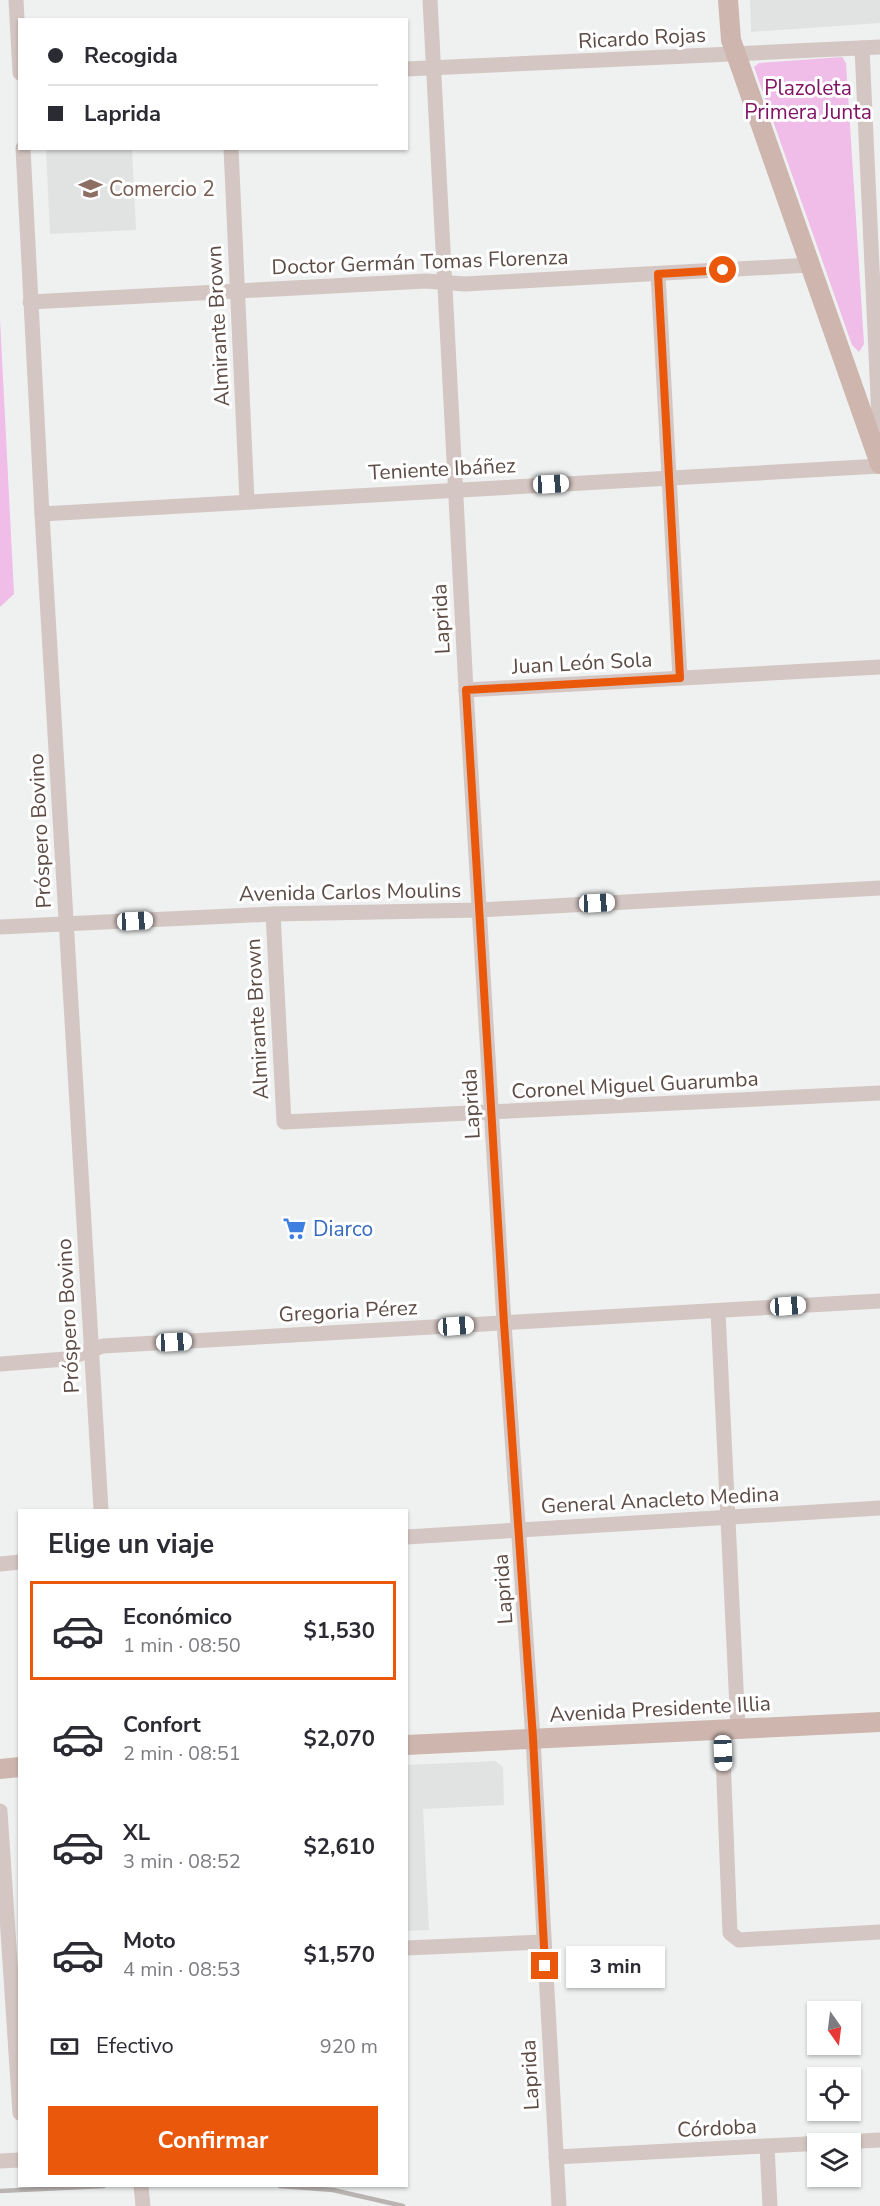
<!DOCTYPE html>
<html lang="es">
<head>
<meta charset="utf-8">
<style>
	:root { --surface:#fff; --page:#f2f2f3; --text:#2b2b33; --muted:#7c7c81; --line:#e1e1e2; --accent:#ea580c }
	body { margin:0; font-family:"Nunito Sans",sans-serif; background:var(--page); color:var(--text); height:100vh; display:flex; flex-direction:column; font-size:22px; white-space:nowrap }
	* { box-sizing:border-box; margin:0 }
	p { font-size:20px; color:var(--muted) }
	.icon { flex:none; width:33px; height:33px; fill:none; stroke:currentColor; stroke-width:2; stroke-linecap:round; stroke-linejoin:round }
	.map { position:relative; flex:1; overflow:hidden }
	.side { position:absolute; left:18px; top:1509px; width:390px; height:678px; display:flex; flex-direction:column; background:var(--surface); border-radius:0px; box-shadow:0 2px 4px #0004 }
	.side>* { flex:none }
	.banner { position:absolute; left:18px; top:18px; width:390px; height:132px; border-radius:0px; box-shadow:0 2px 4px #0004; display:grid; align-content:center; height:132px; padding:0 30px; background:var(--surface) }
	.needle { width:39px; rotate:166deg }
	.controls { position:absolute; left:807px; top:2001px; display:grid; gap:12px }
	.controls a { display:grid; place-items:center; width:54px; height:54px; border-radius:0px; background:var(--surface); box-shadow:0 2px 4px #0004; font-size:30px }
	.end { position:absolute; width:27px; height:27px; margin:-14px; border:8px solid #ea580c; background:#fff; box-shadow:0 0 0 3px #fff }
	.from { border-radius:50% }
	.bubble { position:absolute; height:42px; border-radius:0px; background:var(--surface); box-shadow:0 2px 4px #0004; font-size:20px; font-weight:700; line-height:42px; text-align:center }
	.car { position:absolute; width:18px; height:36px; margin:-18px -9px; border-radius:8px; box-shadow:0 0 4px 2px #0007; background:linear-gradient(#fff 24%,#345 0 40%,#fff 0 76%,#345 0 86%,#fff 0) }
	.banner b { display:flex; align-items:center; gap:21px; height:57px; font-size:22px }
	.banner b+b { border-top:2px solid var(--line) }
	.banner i { width:15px; height:15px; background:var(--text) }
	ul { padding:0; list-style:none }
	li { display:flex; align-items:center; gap:18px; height:99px; margin:0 12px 9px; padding:0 18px; border:3px solid transparent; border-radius:0px }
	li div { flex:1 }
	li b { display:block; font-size:22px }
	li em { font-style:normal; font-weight:700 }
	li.active { border-color:var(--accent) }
	li>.icon { width:54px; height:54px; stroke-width:1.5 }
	h2 { padding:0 30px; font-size:27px; line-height:72px }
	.pay { display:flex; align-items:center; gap:15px; height:66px; padding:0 30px; font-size:22px }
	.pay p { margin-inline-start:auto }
	.button { display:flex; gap:12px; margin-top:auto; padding:12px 30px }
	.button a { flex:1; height:69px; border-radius:0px; background:var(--accent); color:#fff; font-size:24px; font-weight:700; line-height:69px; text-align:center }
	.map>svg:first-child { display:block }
	.education { fill:#e1e2e2 }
	.green { fill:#f0bce8 }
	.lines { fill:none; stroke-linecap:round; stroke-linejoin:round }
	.minor { stroke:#d4c6c2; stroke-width:15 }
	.major { stroke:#ceb6ae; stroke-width:20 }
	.rail { stroke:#b9b4b1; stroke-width:4.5 }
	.route { stroke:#ea580c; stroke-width:8 }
	.labels { text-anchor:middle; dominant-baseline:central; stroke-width:6; stroke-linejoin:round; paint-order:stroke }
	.street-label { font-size:21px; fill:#5d4c46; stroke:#fff }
	.park-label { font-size:21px; fill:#811463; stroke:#fff }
	.education-label { font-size:21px; fill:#785e54; stroke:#fff; text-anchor:start }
	.shop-label { font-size:21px; fill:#366cbe; stroke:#fff; text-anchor:start }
</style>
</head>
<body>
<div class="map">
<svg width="880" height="2206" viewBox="0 0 880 2206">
	<rect width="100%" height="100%" fill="#eff1f1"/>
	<!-- education -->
	<g class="education">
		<polygon points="750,0 880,0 880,23 751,32"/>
		<polygon points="46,149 132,149 136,230 50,234"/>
		<polygon points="495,1761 503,1767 504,1805 423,1809 429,1930 407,1931 407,1765"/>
	</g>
	<!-- green -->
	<g class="green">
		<polygon points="842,57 846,63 864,344 859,352 852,345 754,67 759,63"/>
		<polygon points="0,319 14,594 0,607"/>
	</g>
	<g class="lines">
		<!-- minor -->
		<g class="minor">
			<polyline points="16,0 20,73"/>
			<polyline points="430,0 466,690 504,1323 533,1739 559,2206"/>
			<polyline points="862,48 880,441"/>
			<polyline points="406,69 880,47"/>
			<polyline points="23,148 42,514 101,1510"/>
			<polyline points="231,148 247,501"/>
			<polyline points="658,274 680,678"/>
			<polyline points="30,302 426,281 465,284 810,265"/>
			<polyline points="42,514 880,466"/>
			<polyline points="466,690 880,667"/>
			<polyline points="273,914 284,1122 880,1093"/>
			<polyline points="0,927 273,914 480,910 880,888"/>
			<polyline points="718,1311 738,1729"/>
			<polyline points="0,1364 66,1359 103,1346 880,1301"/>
			<polyline points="406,1537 880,1508"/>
			<polyline points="0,1564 20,1562"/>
			<polyline points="722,1730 730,1933 739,1940 880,1932"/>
			<polyline points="0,1811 20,2113"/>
			<polyline points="406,1948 543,1942"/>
			<polyline points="767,2146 770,2206"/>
			<polyline points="556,2157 880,2140"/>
			<polyline points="0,2161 20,2160"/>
			<polyline points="141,2186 143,2206"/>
		</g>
		<!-- major -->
		<g class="major">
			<polyline points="728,0 731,40 736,54 880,464"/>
			<polyline points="406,1745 880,1722"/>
			<polyline points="0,1769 20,1767"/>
		</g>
		<!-- rail -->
		<g class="rail">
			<polyline points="280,2186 333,2190 403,2206"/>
			<polyline points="0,2191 104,2186"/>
		</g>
	</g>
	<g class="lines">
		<!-- route -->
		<polyline class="route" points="545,1966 533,1738 504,1323 466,690 680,678 658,274 723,270"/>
	</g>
	<!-- icons -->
	<defs>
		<symbol id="school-bare" viewBox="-9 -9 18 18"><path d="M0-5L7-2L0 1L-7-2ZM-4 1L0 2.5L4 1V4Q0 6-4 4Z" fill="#8d6e63" stroke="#fff" stroke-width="2.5" paint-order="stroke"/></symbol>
		<symbol id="supermarket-bare" viewBox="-9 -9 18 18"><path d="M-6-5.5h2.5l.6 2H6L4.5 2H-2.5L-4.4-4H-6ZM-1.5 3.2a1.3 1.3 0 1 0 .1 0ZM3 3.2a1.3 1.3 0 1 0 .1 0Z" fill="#3f7fe0" stroke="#fff" stroke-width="2.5" paint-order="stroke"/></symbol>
	</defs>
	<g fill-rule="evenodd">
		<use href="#school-bare" x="74" y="172" width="33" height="33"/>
		<use href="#supermarket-bare" x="278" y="1212" width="33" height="33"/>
	</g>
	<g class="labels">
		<!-- street labels -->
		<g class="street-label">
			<text transform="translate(642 38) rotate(-3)">Ricardo Rojas</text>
			<text transform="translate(420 262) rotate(-2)">Doctor Germán Tomas Florenza</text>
			<text transform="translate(218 326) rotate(-93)">Almirante Brown</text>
			<text transform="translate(442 469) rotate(-3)">Teniente Ibáñez</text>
			<text transform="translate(441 619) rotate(-93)">Laprida</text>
			<text transform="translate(582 663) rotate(-3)">Juan León Sola</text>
			<text transform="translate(40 831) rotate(-93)">Próspero Bovino</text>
			<text transform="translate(350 892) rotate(-1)">Avenida Carlos Moulins</text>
			<text transform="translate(257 1019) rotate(-93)">Almirante Brown</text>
			<text transform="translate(635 1085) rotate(-3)">Coronel Miguel Guarumba</text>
			<text transform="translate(471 1104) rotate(-93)">Laprida</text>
			<text transform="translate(348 1311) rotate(-3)">Gregoria Pérez</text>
			<text transform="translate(68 1316) rotate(-93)">Próspero Bovino</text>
			<text transform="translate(660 1500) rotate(-3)">General Anacleto Medina</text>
			<text transform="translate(503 1589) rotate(-94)">Laprida</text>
			<text transform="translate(660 1709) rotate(-3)">Avenida Presidente Illia</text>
			<text transform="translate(530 2075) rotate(-93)">Laprida</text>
			<text transform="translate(717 2128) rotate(-3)">Córdoba</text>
		</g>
		<!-- park labels -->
		<g class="park-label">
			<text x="808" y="88">Plazoleta<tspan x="808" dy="24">Primera Junta</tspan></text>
		</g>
		<!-- education labels -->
		<g class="education-label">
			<text x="109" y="189">Comercio 2</text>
		</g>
		<!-- shop labels -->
		<g class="shop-label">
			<text x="313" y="1229">Diarco</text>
		</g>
	</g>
</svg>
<div class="controls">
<a><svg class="needle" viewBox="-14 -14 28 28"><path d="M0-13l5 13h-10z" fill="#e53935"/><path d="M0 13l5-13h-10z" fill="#7c7c81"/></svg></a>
<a><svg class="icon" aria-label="locate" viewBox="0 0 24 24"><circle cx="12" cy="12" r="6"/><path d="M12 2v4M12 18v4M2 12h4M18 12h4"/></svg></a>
<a><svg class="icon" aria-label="layers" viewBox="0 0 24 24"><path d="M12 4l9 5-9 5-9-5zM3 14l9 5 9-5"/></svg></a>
</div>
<i class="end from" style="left:723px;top:270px"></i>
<i class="end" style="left:545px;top:1966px"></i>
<div class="bubble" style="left:566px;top:1946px;width:99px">3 min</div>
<i class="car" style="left:551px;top:484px;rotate:87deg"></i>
<i class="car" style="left:597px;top:903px;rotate:87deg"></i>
<i class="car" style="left:135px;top:921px;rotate:87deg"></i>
<i class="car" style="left:788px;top:1306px;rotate:86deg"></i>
<i class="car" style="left:456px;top:1326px;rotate:86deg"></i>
<i class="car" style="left:174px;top:1342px;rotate:87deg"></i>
<i class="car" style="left:723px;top:1753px;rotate:178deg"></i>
<div class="banner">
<b><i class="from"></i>Recogida</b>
<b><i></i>Laprida</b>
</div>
<section class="side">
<h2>Elige un viaje</h2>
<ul>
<li class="active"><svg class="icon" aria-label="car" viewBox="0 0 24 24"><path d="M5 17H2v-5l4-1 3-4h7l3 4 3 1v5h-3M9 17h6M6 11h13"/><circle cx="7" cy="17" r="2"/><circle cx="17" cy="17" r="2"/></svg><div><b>Económico</b><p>1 min · 08:50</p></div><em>$1,530</em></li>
<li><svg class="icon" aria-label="car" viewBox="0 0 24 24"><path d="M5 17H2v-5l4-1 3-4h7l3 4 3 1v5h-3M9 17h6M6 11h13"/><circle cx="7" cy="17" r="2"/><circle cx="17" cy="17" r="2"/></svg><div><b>Confort</b><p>2 min · 08:51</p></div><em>$2,070</em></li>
<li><svg class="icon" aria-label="car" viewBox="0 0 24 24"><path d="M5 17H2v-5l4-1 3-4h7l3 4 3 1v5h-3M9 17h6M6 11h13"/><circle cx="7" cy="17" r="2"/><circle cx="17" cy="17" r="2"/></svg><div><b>XL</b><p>3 min · 08:52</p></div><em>$2,610</em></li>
<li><svg class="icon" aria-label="car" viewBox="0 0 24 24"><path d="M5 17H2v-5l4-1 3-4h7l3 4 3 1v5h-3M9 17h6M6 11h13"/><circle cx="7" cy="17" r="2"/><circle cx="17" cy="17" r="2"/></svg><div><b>Moto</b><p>4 min · 08:53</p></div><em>$1,570</em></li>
</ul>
<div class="pay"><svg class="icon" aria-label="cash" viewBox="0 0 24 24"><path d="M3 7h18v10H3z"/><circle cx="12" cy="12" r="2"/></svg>Efectivo<p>920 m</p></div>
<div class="button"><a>Confirmar</a></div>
</section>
</div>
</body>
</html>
